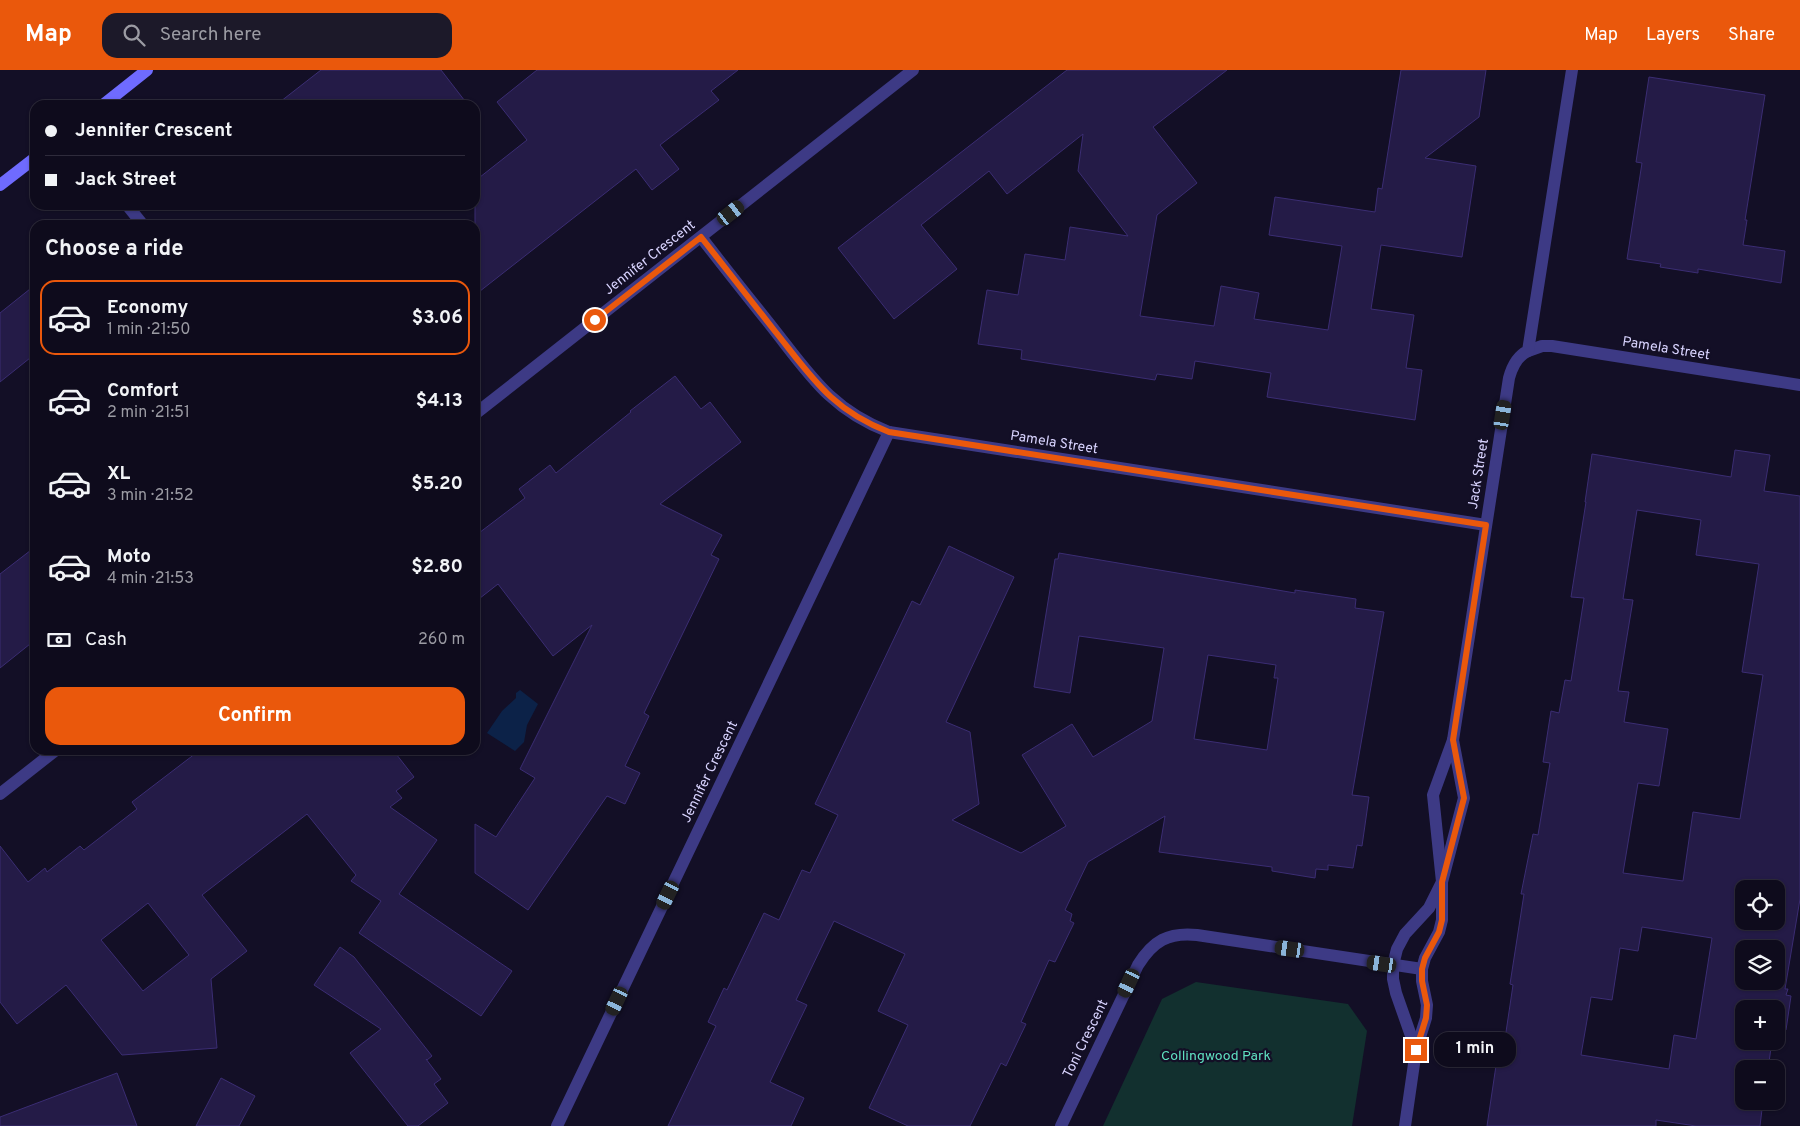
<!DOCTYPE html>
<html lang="en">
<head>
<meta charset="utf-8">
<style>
	:root { --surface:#0e0b1c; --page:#1c1929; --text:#f1f3f6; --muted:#9b9ba3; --line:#2e2b3b; --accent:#ea580c }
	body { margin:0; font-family:Overpass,sans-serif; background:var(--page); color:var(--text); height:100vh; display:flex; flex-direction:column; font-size:19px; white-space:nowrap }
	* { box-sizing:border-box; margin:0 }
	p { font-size:16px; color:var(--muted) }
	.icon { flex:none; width:28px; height:28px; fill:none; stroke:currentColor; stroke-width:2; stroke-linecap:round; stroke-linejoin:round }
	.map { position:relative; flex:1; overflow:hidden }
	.drawer { position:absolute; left:30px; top:150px; width:450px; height:535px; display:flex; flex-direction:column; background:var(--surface); border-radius:15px; box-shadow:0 1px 4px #0004,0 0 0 1px var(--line) }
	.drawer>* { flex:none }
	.guide { position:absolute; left:30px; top:30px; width:450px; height:110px; border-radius:15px; box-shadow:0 1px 4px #0004,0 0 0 1px var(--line); display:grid; align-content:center; height:110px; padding:0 15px; background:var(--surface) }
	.fabs { position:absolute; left:1735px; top:810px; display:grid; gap:10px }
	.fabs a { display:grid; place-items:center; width:50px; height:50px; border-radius:10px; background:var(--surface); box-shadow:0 1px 4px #0004,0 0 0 1px var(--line); font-size:25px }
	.end { position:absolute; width:22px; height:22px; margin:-11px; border:6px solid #ea580c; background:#fff; box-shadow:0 0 0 2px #fff }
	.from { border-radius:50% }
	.bubble { position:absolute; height:35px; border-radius:15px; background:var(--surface); box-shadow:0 1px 4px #0004,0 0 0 1px var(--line); font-size:16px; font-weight:700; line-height:35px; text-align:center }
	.car { position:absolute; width:15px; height:30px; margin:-15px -8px; border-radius:6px; box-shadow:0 0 4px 1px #0007; background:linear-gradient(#222 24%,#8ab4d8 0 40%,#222 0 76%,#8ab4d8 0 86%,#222 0) }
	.guide b { display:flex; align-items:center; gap:18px; height:48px; font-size:19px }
	.guide b+b { border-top:1px solid var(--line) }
	.guide i { width:12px; height:12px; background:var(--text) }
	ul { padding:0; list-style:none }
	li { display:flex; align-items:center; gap:15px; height:75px; margin:0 10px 8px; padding:0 5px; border:2px solid transparent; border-radius:15px }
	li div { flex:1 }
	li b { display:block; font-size:19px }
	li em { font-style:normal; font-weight:700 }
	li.on { border-color:var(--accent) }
	li>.icon { width:45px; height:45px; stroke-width:1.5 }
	h2 { padding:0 15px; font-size:22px; line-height:60px }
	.pay { display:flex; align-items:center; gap:12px; height:55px; padding:0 15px; font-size:19px }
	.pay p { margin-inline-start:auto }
	.primary-button { display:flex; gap:10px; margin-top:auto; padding:10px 15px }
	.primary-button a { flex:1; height:58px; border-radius:15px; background:var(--accent); color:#fff; font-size:20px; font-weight:700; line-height:58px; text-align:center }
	header { display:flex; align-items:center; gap:30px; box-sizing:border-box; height:70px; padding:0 25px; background:var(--accent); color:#fff }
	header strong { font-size:24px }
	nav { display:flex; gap:28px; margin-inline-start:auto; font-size:18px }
	.search { width:350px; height:45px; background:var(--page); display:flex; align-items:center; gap:12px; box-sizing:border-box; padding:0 18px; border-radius:15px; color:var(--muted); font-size:19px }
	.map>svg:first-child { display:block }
	.green { fill:#12302f }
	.water { fill:#0c2248 }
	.building { fill:#241b47; stroke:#3b2d73; fill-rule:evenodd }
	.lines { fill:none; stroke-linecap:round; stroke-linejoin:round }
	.street { stroke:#3d3a85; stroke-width:12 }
	.secondary { stroke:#6f6bff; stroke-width:12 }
	.route { stroke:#ea580c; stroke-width:6 }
	.labels { text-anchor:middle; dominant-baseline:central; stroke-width:4.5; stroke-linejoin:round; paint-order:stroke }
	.street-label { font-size:14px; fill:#d9d4ff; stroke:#130f26 }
	.park-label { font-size:14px; fill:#5fe0c0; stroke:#130f26 }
</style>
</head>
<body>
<header>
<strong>Map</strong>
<div class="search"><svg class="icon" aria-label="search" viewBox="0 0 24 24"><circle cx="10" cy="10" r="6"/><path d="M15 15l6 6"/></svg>Search here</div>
<nav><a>Map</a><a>Layers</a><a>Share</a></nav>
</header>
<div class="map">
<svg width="1800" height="1056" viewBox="0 0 1800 1056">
	<rect width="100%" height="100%" fill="#130f26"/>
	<!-- green -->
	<polygon class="green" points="1196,912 1348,934 1367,961 1352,1056 1103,1056 1162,929"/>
	<!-- water -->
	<polygon class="water" points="520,620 538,634 527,655 524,672 515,681 487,663 502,641 516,628 516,623"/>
	<!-- building -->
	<g class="building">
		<polygon points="321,0 441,0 468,35 276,35"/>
		<polygon points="537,0 738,0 711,21 719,30 660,75 679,99 652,120 636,99 475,225 475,111 527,70 497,32"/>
		<polygon points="1067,0 1227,0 1153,57 1197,113 1157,145 1140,246 1214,256 1221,216 1259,223 1254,249 1328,260 1342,176 1269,165 1275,127 1375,142 1378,118 1382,119 1401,0 1486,0 1479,47 1425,88 1476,96 1462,187 1381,175 1371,239 1414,245 1406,298 1422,300 1415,350 1267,327 1271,303 1195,291 1192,309 1157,304 1155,310 1021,289 1022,280 978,274 987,220 1018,225 1025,184 1065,190 1070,157 1128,166 1078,101 1083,64 1007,124 989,101 921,155 957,199 894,249 838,178"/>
		<polygon points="1649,7 1765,25 1745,150 1747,150 1743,175 1785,181 1781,213 1698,199 1698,203 1660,197 1661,194 1627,189 1642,93 1636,92"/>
		<polygon points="35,215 35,284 0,312 0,243"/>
		<polygon points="675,306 701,339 710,332 741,372 660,434 722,465 711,485 719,489 644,643 649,646 625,696 640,703 625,734 607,726 528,840 475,803 475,754 496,767 535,708 520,699 592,555 553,586 498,514 475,532 475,466 525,428 519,419 550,395 556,403 631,342 630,341"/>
		<path d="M1735 380 1770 385 1764 421 1800 426V829L1785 919H1788L1786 925 1791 926 1786 960 1776 958V939H1744V971H1772L1768 999H1744V1031H1763L1760 1056H1696L1656 1050V1056H1487L1497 989H1502L1513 915 1510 914 1524 824H1521L1533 764 1538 765 1550 693 1543 692 1551 641 1559 643 1565 610 1571 611 1584 528 1571 527 1586 432H1585L1592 384 1731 407ZM1637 440 1701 450 1696 485 1759 494 1742 602 1763 605 1740 749 1693 742 1683 811 1623 803 1638 713 1659 716 1668 659 1624 652 1629 622 1618 621 1633 530 1623 529ZM1744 819H1776V851H1744ZM1642 857 1712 868 1696 969 1674 965 1669 999 1581 985 1591 927 1612 930 1620 878 1638 881ZM1744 879H1776V911H1744Z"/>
		<path d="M949 476 1014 507 946 652 970 662 979 734 952 750 1021 783 1066 756 1022 685 1072 654 1093 687 1152 651 1164 578 1079 566 1070 623 1034 617 1055 489H1058L1059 483 1295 523V520L1356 529 1355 538 1384 542 1352 725 1369 727 1362 776 1357 775 1353 798 1328 795V800L1316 799 1315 808 1272 801V797L1159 782 1165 746 1088 792 1065 840 1072 844 1070 851 1074 853 1055 892 1049 890 1021 952 1026 954 1006 996 1001 993 970 1056H908L869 1038 908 955 878 941 905 884 834 851 796 930 807 935 770 1012 804 1028 791 1056H668L716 956 708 952 724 918 727 920 764 843 779 850 802 800 810 803 838 745 815 734 912 531 920 535ZM1208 585 1276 595 1274 608H1278L1267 680 1194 669Z"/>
		<polygon points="35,477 35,570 0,598 0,504"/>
		<path d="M200 680H393L414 707 396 721 402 728 390 737 437 770 399 824 512 901 481 946 359 863 381 831 351 811 356 805 307 744 202 825 247 881 211 909 217 978 122 985 66 915 17 954 0 932V776L28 812 45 798 47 802 80 776 84 780 137 739 132 732ZM148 833 189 885 143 921 101 870Z"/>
		<polygon points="340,877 354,887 432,986 427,990 426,989 441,1009 434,1014 448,1033 418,1056 408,1056 350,983 381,959 314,915"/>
		<polygon points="117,1003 137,1056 0,1056 0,1047"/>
		<polygon points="221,1008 255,1026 239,1056 196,1056"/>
	</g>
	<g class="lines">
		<!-- street -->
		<g class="street">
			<polyline points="127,135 143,155"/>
			<path d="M701 167C724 197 748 227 772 257 809 304 831 340 889 362L1486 455"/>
			<polyline points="1528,281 1542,276 1552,276 1800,315"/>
			<polyline points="475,344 913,0"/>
			<polyline points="0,724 56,680"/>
			<path d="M1416 980 1396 923 1393 909V895L1397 879 1405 864 1429 838 1442 812 1433 725 1453 670 1509 308C1512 297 1517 286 1528 281L1572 0"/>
			<polyline points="557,1056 889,362"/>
			<path d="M1061 1056 1138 895C1153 871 1168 862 1197 865L1422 899"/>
			<polyline points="1405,1056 1416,980 1426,948 1427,935 1422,911 1422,899 1425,888 1439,862 1442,850 1442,812 1464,728 1453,670"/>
		</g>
		<!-- secondary -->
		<g class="secondary">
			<polyline points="103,35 147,0"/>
			<polyline points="0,115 35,88"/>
		</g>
	</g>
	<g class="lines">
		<!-- route -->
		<path class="route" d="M595 250 701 167C725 198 750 229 774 260 811 306 831 340 889 362L1486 455 1453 670 1464 728 1442 812V850L1439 862 1425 888 1422 899V911L1427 935 1426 948 1416 980"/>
	</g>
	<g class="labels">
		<!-- street labels -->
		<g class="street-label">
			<text transform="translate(650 188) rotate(-38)">Jennifer Crescent</text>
			<text transform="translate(1666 279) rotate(9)">Pamela Street</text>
			<text transform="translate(1054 373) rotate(9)">Pamela Street</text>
			<text transform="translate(1479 404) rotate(-81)">Jack Street</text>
			<text transform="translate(710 702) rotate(-64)">Jennifer Crescent</text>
			<text transform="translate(1086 969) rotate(-64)">Toni Crescent</text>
		</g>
		<!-- park labels -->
		<g class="park-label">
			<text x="1216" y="986">Collingwood Park</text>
		</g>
	</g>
</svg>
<div class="fabs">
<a><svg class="icon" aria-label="locate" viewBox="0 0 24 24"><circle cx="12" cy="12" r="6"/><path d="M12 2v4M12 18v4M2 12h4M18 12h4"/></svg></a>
<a><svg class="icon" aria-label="layers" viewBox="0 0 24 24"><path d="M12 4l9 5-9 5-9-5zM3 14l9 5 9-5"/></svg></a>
<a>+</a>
<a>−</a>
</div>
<i class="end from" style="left:595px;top:250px"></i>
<i class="end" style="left:1416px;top:980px"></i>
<div class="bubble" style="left:1434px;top:962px;width:82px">1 min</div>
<i class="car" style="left:731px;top:143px;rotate:52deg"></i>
<i class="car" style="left:1503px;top:345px;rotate:9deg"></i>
<i class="car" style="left:668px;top:825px;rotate:206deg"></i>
<i class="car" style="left:1290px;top:879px;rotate:278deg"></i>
<i class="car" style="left:1382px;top:894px;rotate:279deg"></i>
<i class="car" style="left:1129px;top:913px;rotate:205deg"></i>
<i class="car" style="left:617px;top:931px;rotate:205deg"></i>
<div class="guide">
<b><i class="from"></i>Jennifer Crescent</b>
<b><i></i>Jack Street</b>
</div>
<section class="drawer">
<h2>Choose a ride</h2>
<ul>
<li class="on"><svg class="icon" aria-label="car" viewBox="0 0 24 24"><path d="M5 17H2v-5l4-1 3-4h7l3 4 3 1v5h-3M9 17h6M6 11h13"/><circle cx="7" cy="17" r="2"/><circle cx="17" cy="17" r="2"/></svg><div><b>Economy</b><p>1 min · 21:50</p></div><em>$3.06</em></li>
<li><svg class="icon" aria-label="car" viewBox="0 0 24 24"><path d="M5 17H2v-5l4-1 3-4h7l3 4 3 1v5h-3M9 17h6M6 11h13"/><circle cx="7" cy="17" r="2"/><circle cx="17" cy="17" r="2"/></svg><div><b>Comfort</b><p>2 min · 21:51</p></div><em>$4.13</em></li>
<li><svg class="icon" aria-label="car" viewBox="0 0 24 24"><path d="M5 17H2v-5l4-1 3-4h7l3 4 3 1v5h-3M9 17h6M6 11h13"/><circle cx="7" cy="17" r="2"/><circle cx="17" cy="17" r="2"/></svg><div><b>XL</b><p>3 min · 21:52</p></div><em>$5.20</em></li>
<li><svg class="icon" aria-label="car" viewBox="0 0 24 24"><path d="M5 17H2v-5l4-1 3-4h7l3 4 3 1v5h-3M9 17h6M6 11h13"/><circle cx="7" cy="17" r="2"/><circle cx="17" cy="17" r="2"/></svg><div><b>Moto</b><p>4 min · 21:53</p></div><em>$2.80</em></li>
</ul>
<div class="pay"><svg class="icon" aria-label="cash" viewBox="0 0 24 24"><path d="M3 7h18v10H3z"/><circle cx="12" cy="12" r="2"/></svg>Cash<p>260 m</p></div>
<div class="primary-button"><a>Confirm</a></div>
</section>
</div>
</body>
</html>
